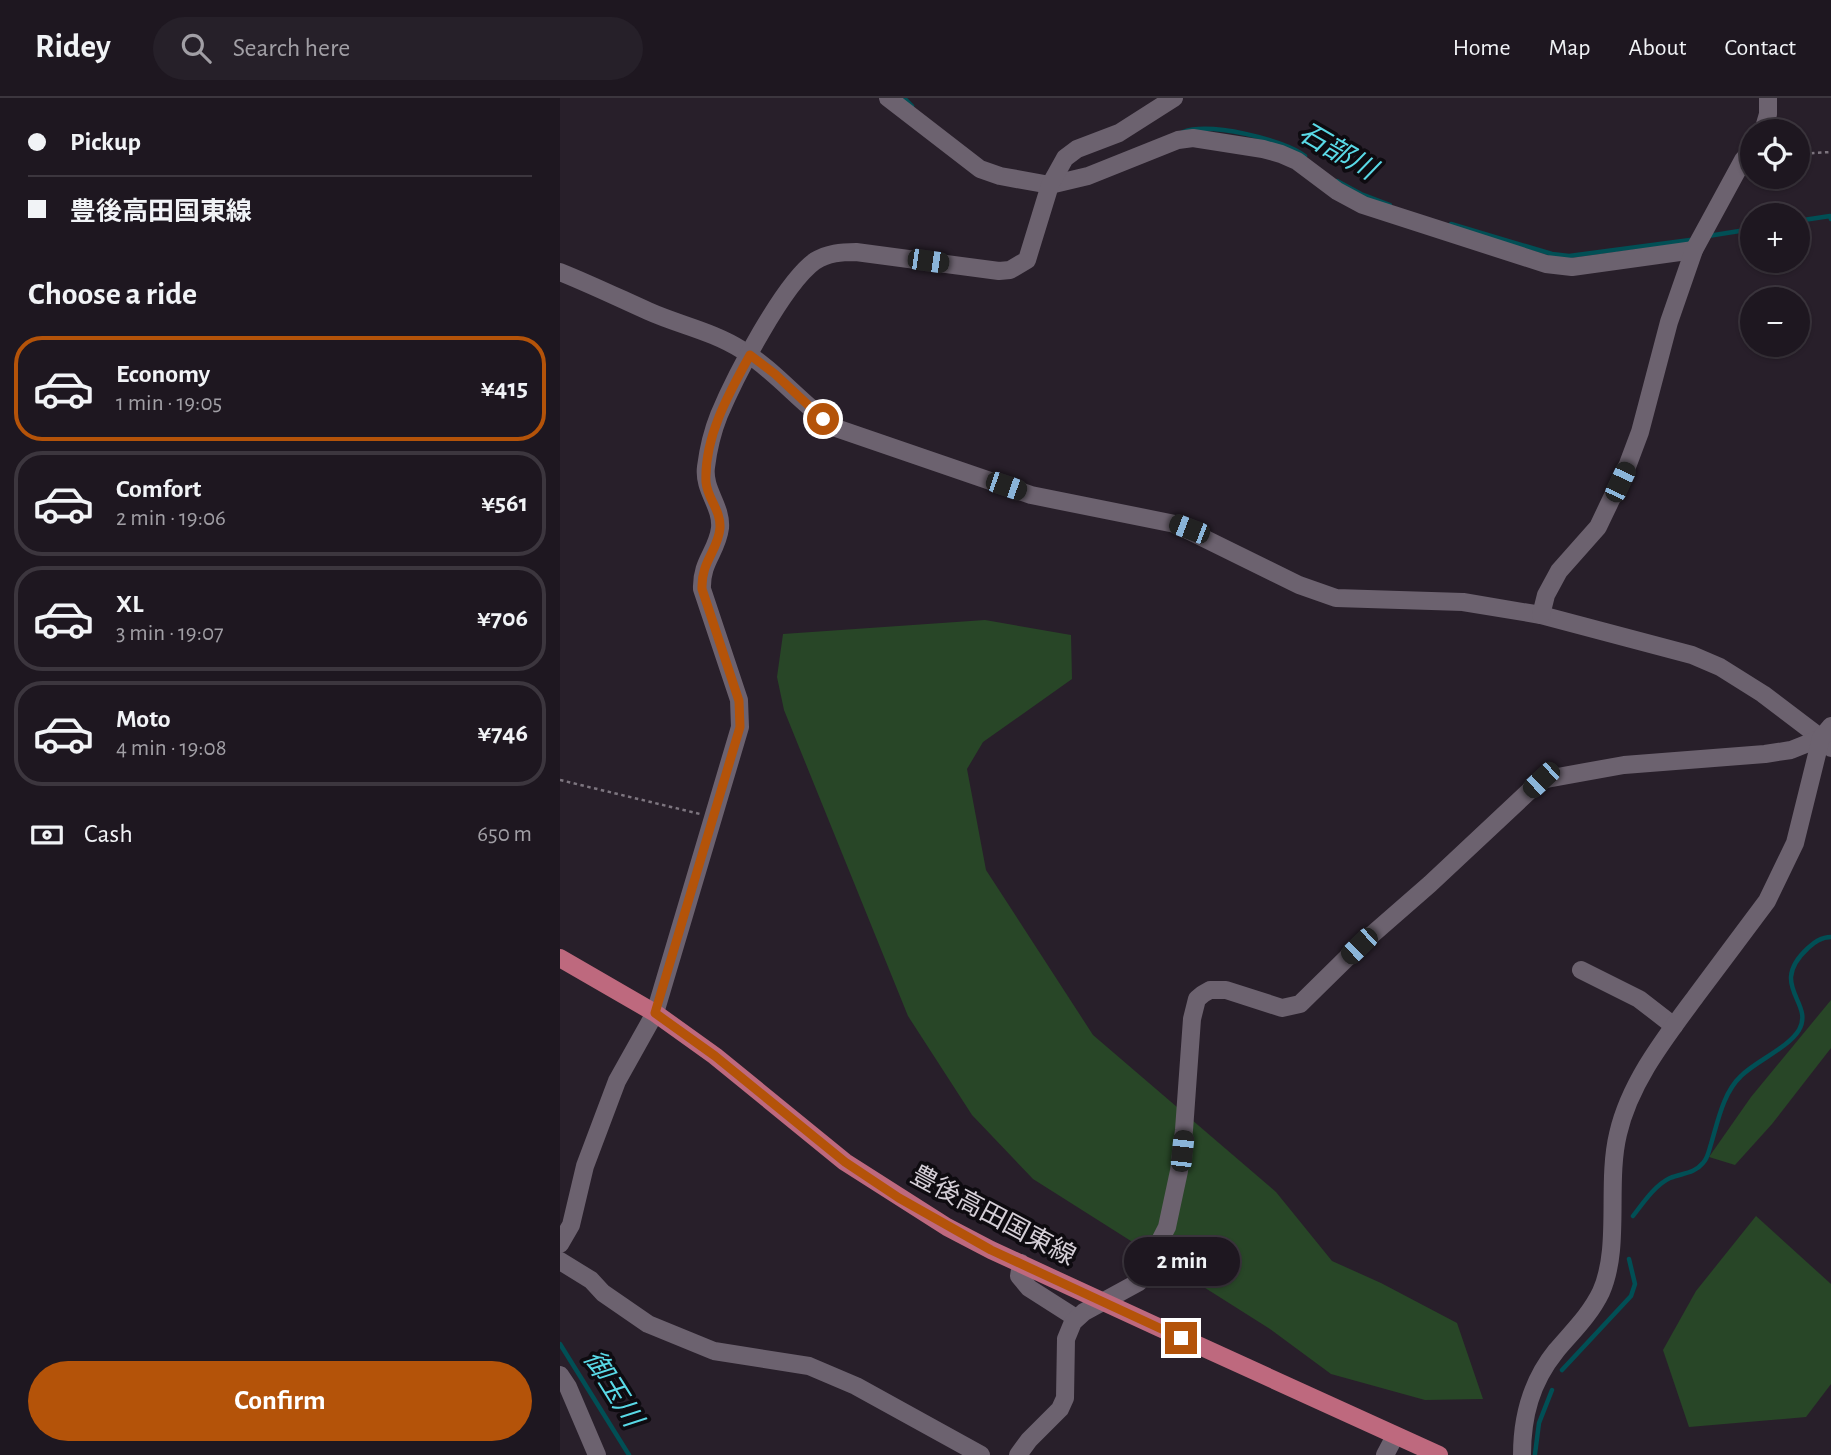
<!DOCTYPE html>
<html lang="en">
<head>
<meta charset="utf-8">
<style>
	:root { --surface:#1e1720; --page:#262029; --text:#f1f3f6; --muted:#a19fa5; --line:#3c363e; --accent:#b45309 }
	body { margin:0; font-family:"Alegreya Sans","Noto Sans JP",sans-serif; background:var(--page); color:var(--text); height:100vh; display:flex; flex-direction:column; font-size:26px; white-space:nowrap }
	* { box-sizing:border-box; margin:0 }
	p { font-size:23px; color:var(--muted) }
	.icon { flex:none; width:38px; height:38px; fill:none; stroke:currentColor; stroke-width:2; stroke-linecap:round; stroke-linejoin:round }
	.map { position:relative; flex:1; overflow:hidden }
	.panel { display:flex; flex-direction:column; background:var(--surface); width:560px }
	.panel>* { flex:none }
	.banner { display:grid; align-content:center; height:154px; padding:0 28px; background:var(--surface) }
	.buttons { position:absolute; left:1180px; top:21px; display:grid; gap:14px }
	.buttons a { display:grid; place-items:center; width:70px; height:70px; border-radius:50%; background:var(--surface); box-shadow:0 2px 5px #0004,0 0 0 2px var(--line); font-size:35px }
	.end { position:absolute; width:32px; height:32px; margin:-16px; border:9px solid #b45309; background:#fff; box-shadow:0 0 0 4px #fff }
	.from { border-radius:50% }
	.bubble { position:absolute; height:49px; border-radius:24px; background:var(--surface); box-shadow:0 2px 5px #0004,0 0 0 2px var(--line); font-size:23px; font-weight:700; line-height:49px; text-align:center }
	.car { position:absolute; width:21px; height:42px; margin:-21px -10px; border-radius:9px; box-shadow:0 0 5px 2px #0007; background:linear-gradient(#222 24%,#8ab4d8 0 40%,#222 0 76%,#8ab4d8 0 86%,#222 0) }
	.banner b { display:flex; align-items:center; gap:24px; height:66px; font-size:26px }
	.banner b+b { border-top:2px solid var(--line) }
	.banner i { width:18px; height:18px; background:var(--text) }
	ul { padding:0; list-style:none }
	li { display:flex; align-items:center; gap:21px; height:105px; margin:0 14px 10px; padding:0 14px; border:4px solid var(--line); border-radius:28px }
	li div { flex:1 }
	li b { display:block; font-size:26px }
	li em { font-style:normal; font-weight:700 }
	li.active { border-color:var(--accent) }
	li>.icon { width:63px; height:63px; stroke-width:1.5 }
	h2 { padding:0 28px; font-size:32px; line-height:84px }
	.pay { display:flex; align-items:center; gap:18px; height:77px; padding:0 28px; font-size:26px }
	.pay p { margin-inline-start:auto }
	.cta { display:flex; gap:14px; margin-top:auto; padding:14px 28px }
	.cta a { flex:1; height:80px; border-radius:42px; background:var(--accent); color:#fff; font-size:28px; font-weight:700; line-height:80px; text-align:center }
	header { display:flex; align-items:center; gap:42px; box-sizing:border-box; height:98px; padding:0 35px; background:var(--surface); border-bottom:2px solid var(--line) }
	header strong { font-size:33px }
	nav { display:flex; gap:38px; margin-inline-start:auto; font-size:24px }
	.search { width:490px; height:63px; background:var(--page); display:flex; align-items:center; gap:18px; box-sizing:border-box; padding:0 24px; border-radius:38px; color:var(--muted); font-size:26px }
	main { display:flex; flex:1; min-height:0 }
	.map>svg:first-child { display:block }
	.green { fill:#284627 }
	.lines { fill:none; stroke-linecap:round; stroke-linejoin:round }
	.stream { stroke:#014f55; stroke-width:4.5 }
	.path { stroke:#7d757f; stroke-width:2.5; stroke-dasharray:3.5 3.5; stroke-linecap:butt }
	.minor { stroke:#6c626f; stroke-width:18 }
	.major { stroke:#be697e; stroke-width:18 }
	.route { stroke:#b45309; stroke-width:9 }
	.labels { text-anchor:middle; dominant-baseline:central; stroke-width:7; stroke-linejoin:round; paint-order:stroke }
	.street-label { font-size:26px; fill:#d5cfd7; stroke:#0e0b10 }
	.water-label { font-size:28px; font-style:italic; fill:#59d9e6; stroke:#0e0b10 }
</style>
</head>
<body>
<header>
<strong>Ridey</strong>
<div class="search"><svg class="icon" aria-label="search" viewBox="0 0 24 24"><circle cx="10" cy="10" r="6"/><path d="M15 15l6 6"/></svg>Search here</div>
<nav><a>Home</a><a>Map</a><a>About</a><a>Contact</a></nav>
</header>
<main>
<section class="panel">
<div class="banner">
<b><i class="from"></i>Pickup</b>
<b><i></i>豊後高田国東線</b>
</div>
<h2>Choose a ride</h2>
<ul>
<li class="active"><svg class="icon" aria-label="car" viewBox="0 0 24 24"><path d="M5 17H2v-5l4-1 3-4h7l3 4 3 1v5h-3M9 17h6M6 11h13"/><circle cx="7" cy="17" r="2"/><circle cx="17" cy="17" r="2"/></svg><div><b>Economy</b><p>1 min · 19:05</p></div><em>¥415</em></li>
<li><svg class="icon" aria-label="car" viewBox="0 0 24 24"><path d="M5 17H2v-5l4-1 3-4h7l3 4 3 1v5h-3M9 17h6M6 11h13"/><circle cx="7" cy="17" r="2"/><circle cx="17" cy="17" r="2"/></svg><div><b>Comfort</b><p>2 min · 19:06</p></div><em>¥561</em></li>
<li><svg class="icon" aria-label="car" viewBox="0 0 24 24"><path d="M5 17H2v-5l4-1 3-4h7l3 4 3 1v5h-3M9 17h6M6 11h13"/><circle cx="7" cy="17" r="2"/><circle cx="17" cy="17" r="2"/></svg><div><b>XL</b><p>3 min · 19:07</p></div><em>¥706</em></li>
<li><svg class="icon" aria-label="car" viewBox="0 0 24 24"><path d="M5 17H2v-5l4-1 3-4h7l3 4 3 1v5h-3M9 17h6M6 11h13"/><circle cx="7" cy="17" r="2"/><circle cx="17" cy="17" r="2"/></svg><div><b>Moto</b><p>4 min · 19:08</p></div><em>¥746</em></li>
</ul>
<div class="pay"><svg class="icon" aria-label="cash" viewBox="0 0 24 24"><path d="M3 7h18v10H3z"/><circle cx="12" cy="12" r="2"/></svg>Cash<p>650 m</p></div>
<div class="cta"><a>Confirm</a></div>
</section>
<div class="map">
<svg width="1271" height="1357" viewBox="0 0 1271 1357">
	<rect width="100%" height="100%" fill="#281f2a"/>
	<!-- green -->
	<g class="green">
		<polygon points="425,522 511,537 512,581 423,644 407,671 426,772 533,937 716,1094 772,1163 821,1185 897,1225 923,1301 865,1302 771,1276 710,1231 473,1081 412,1017 348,918 224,612 217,579 223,536"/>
		<polygon points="1271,902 1271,950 1212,1026 1175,1067 1149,1059 1191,999"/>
		<polygon points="1196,1118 1271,1186 1271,1286 1246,1319 1129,1329 1103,1252 1136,1193"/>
	</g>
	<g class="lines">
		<!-- stream -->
		<g class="stream">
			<polyline points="344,0 352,8"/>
			<path d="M623 34C650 24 722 41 745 58"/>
			<polyline points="777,83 801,96 830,107"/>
			<polyline points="1237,123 1270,118 1271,121"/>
			<polyline points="891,126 992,156 1009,158 1130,142"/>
			<polyline points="1148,138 1192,131"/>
			<path d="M1073 1118C1083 1105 1095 1087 1110 1080 1122 1075 1134 1076 1143 1065 1148 1060 1149 1052 1151 1046 1158 1023 1163 995 1181 978 1196 963 1228 950 1239 932 1255 904 1207 888 1248 850 1255 844 1261 839 1271 839"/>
			<polyline points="0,1246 69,1357"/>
			<polyline points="1002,1272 1071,1198 1075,1186 1069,1161"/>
			<polyline points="975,1356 979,1325 992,1292"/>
		</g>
		<!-- path -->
		<g class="path">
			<polyline points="1237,56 1271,54"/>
			<polyline points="0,682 140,716"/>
		</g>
		<!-- minor -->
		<g class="minor">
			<polyline points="328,0 420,71 440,78 490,87 528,78 618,42 633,40 703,51 721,56 737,63 777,93 803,107 986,166 1012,169 1134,152"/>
			<polyline points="1203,33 1208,16 1208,0"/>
			<path d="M0 174C30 186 59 200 88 213 119 227 152 233 182 252 217 274 242 307 276 330L471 397 615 426 739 487 776 500 903 504 981 517 1132 557 1160 569 1203 596 1261 640 1271 650"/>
			<polyline points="981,517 986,497 999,473 1038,429 1068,366 1080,334 1109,224 1134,152 1183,62 1192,52"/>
			<polyline points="1021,872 1079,901 1114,928"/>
			<path d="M0 1146 11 1127 25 1068 57 983 95 915 180 629 179 602 142 491C141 463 157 454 160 430 162 408 143 392 146 369 148 353 153 332 159 317 175 279 223 186 255 163 268 155 281 154 296 154L439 173 450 172 467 162 490 87 505 60 517 51 559 35 614 0"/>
			<polyline points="0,1163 31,1182 43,1195 88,1226 154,1253 249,1268 296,1288 421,1357"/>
			<polyline points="461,1165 459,1178 469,1190 516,1220"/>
			<polyline points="0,1277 8,1289 37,1357"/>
			<polyline points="458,1357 469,1342 500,1311 505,1300 506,1241 513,1224 524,1214 579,1184 607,1129 619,1073 624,1032 632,921 637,901 643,896 650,892 666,892 722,910 740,906 799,848 870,786 981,682 1064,667 1205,656 1231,652 1261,640"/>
			<polyline points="825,1357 835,1338"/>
			<path d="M962 1357C962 1318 971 1284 996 1253 1012 1234 1030 1217 1041 1194 1061 1149 1046 1086 1058 1036 1070 984 1105 940 1136 898 1160 866 1183 835 1207 803L1235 745 1261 640 1271 628"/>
		</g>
		<!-- major -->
		<polyline class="major" points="0,860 95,915 155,958 285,1064 387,1129 431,1152 598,1229 879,1357"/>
	</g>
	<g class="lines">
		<!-- route -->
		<path class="route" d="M263 321 215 276 190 257C169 295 144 339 146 384 147 400 161 412 160 430 158 453 141 463 142 491L179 603 180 629 95 915 155 958 285 1064 339 1100 431 1152 621 1240"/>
	</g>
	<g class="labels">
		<!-- street labels -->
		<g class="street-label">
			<text transform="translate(433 1118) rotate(28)">豊後高田国東線</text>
		</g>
		<!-- water labels -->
		<g class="water-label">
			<text transform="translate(777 54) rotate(30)">石部川</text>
			<text transform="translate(52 1291) rotate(58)">御玉川</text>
		</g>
	</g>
</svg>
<div class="buttons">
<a><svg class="icon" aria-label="locate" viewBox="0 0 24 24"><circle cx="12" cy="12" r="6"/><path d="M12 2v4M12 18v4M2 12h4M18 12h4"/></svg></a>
<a>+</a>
<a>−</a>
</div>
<i class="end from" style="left:263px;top:321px"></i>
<i class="end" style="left:621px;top:1240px"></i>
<div class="bubble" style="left:564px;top:1139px;width:116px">2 min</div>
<i class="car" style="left:368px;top:163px;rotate:98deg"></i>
<i class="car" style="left:1060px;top:384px;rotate:25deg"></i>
<i class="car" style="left:446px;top:388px;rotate:109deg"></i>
<i class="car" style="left:629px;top:431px;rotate:291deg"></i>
<i class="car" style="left:981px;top:682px;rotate:227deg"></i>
<i class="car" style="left:799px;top:848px;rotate:226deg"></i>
<i class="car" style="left:622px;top:1053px;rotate:6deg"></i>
</div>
</main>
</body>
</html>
